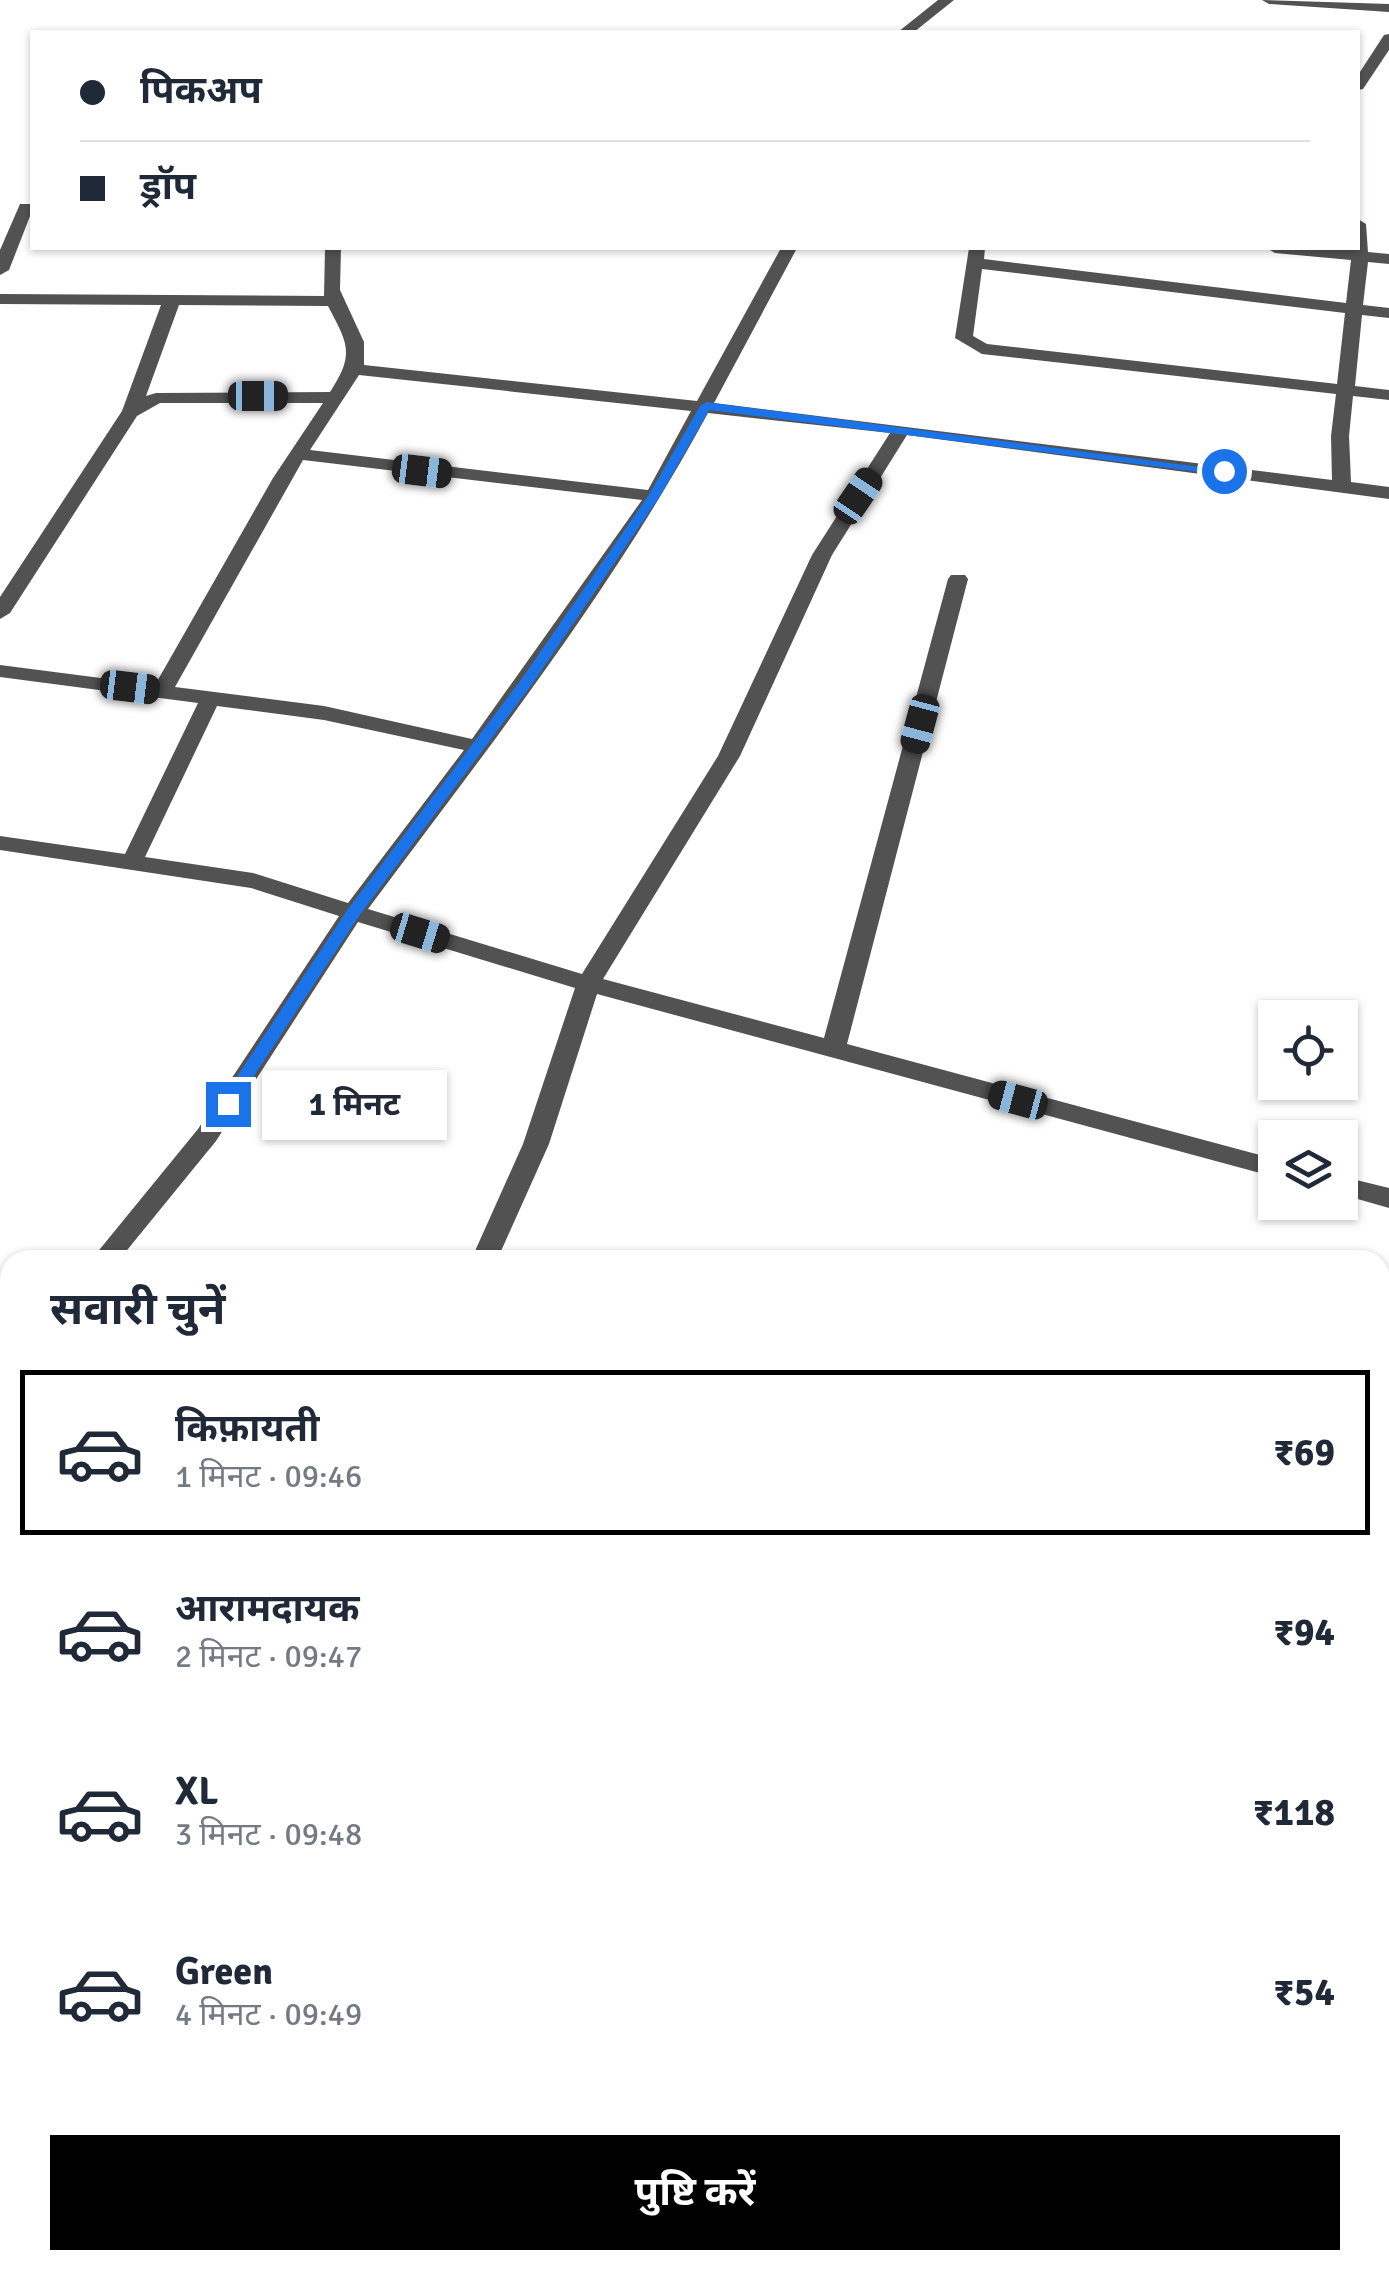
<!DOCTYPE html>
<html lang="hi">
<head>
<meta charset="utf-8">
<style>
	:root { --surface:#fff; --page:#f2f2f3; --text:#1f2937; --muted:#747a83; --line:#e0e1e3; --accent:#000 }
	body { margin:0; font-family:Signika,"Noto Sans Devanagari",sans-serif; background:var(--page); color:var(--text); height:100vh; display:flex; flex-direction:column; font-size:38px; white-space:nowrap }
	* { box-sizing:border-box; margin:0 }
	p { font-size:32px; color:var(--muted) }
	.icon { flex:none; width:55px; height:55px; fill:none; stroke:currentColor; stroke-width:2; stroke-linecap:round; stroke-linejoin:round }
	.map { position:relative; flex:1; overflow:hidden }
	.sheet { position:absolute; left:0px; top:1250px; width:1390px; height:1020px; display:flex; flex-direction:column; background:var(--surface); border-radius:30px 30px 0 0; box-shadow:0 2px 8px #0004 }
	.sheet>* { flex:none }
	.banner { position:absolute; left:30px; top:30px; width:1330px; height:220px; border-radius:0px; box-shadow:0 2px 8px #0004; display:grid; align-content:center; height:220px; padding:0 50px; background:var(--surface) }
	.buttons { position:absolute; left:1258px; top:1000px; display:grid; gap:20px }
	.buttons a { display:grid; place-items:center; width:100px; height:100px; border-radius:0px; background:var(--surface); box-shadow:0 2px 8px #0004; font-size:50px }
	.end { position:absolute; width:45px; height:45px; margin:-22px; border:12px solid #1a73e8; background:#fff; box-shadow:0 0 0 5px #fff }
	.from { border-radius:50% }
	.bubble { position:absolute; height:70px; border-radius:0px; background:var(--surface); box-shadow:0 2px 8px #0004; font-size:32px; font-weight:700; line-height:70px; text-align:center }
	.car { position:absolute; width:30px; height:60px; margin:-30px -15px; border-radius:12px; box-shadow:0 0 8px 2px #0007; background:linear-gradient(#222 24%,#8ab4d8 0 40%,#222 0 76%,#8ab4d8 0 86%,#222 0) }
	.banner b { display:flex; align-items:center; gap:35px; height:95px; font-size:38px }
	.banner b+b { border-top:2px solid var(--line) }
	.banner i { width:25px; height:25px; background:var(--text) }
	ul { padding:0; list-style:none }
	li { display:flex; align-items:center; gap:30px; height:165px; margin:0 20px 15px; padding:0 30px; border:5px solid transparent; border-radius:0px }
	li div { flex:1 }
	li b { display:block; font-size:38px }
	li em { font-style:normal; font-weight:700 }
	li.active { border-color:var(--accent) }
	li>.icon { width:90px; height:90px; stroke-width:1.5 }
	h2 { padding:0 50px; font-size:45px; line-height:120px }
	.button { display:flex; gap:20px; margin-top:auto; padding:20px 50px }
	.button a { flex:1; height:115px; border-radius:0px; background:var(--accent); color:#fff; font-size:40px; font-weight:700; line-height:115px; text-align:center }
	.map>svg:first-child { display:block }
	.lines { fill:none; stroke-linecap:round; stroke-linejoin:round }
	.minor { fill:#525252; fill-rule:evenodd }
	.route { fill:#1a73e8 }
</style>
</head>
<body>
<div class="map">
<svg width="1389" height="2270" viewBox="0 0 1389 2270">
	<rect width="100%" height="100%" fill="#fff"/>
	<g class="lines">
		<!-- minor -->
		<g class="minor">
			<polygon points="938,0 954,0 914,32 898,32"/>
			<polygon points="1262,0 1389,4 1389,12 1269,4"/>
			<polygon points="1389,34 1389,50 1363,89 1358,90 1358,75 1384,35"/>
			<polygon points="20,204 32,204 32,211 9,270 0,275 0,250"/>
			<path d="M1358 219 1366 224 1368 252 1389 254V264L1368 262 1363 305 1389 308V318L1362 315 1355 386 1389 390V400L1353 396 1349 436 1351 482 1389 487V499L907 435 832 555 740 756 603 979 824 1038 948 579 951 575H965L968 579 847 1044 1275 1159V1177L597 994 549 1144 497 1260H471L523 1144 575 988 358 922 216 1141 119 1260H91L198 1129 339 916 251 888 0 850V836L125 854 198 703 0 677V665L155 685 273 478 323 403H160L137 416 10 613 0 619V597L122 411 161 305 0 304V294L324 296 325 248H341L340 290 364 342V365L697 401 781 248H797L714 403 1332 480 1331 436 1336 394 982 354 955 338 969 248H985L984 259 1346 303 1351 260 1275 253 1267 248 1351 250 1358 248ZM982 269 1345 313 1337 384 987 344 973 336ZM179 305 328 306C348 344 355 354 330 392L156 393 146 396ZM359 375 691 411 648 490 310 450ZM708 413 890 433 812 555 718 756 582 974 368 909C488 748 612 591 708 413ZM303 460 642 500 472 739 324 706 175 687ZM217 706 324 720 464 750 348 903 253 873 145 857Z"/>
			<polygon points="1340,1176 1389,1188 1389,1208 1340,1194"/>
			<polygon points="0,1284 10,1287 10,1308 0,1305"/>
			<polygon points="10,1363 10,1394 0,1398 0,1367"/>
			<polygon points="0,1545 10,1548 10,1573 0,1570"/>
			<polygon points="1380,1610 1389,1612 1389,1638 1380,1636"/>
			<polygon points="1380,1967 1389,1970 1389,2002 1380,1999"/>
			<polygon points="10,2236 10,2260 25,2260 19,2270 0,2270 0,2240"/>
			<polygon points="237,2260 280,2260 284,2270 241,2270"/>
			<polygon points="452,2260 494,2260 490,2270 448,2270"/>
			<polygon points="985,2260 1021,2260 1019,2270 983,2270"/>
		</g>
	</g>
	<!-- route -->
	<polygon class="route" points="706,402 1230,471 1224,475 709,410 660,496 533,683 359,916 233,1108 222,1108 222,1099 348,909 523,677 648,496 700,406"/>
</svg>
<div class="buttons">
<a><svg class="icon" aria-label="locate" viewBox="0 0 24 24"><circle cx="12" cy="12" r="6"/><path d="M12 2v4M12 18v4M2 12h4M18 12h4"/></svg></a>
<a><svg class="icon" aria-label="layers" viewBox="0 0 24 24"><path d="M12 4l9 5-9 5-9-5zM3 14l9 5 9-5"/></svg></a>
</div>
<i class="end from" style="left:1224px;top:471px"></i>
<i class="end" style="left:228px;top:1104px"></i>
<div class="bubble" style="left:262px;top:1070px;width:185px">1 मिनट</div>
<i class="car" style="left:258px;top:396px;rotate:90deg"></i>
<i class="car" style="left:422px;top:471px;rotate:97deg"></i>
<i class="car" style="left:858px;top:496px;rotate:34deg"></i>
<i class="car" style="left:130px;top:687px;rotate:97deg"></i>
<i class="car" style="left:920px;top:724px;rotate:195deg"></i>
<i class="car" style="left:420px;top:933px;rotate:107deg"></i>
<i class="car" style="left:1018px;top:1100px;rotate:285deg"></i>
<div class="banner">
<b><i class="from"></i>पिकअप</b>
<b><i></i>ड्रॉप</b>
</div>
<section class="sheet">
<h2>सवारी चुनें</h2>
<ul>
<li class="active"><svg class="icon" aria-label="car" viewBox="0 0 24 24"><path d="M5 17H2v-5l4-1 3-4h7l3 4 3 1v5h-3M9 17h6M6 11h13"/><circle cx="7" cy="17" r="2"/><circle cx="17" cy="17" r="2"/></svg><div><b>किफ़ायती</b><p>1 मिनट · 09:46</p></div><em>₹69</em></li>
<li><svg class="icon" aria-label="car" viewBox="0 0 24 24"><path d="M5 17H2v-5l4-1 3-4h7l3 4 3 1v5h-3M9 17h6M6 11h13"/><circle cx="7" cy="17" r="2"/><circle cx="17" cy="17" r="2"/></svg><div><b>आरामदायक</b><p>2 मिनट · 09:47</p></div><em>₹94</em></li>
<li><svg class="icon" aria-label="car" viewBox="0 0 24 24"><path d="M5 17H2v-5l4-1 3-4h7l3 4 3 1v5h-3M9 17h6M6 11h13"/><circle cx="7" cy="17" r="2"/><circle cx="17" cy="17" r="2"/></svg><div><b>XL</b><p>3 मिनट · 09:48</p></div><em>₹118</em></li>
<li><svg class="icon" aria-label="car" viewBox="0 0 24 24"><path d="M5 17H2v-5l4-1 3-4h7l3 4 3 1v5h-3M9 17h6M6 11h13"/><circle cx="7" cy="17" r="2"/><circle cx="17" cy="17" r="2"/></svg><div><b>Green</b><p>4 मिनट · 09:49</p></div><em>₹54</em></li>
</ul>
<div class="button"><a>पुष्टि करें</a></div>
</section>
</div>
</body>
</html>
